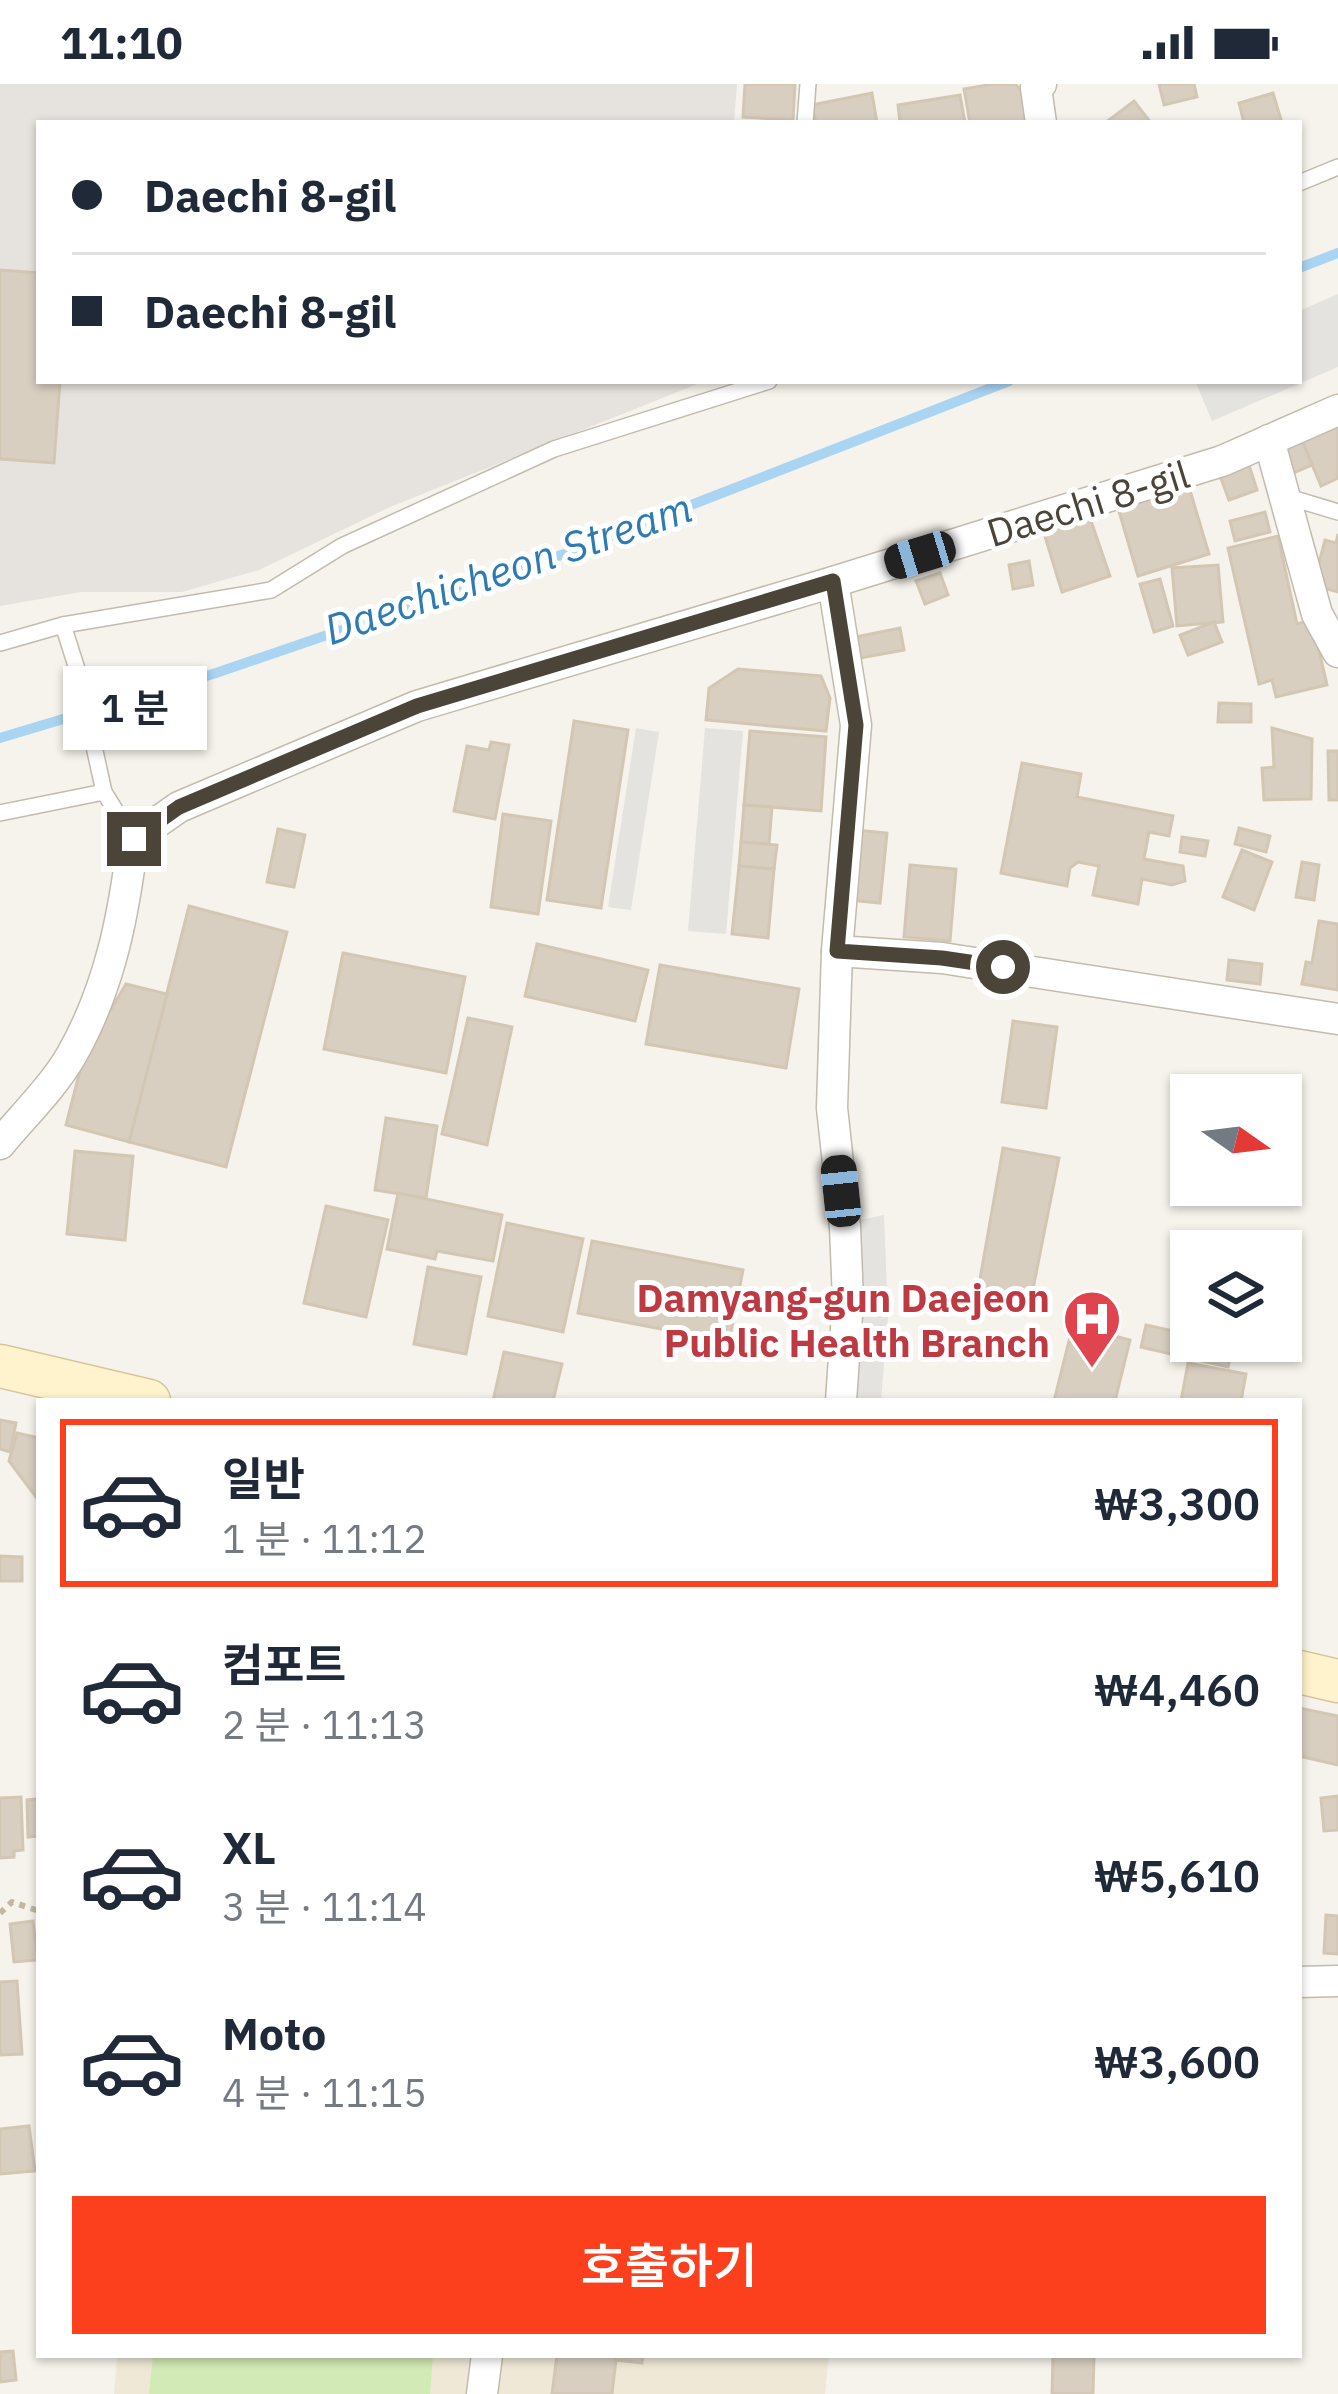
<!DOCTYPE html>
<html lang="ko">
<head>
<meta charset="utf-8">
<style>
	:root { --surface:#fff; --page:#f6f6f7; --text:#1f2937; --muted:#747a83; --line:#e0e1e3; --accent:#fc3f1d }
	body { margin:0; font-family:"IBM Plex Sans","Noto Sans KR",sans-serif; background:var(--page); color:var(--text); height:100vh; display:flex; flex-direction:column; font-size:45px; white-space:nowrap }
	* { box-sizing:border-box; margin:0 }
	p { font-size:39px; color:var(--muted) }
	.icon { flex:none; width:66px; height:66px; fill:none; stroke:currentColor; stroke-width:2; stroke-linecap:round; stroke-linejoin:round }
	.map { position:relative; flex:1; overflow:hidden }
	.details { position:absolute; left:36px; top:1314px; width:1266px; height:960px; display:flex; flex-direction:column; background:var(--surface); border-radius:0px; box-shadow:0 3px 9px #0004 }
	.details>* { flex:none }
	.hud { position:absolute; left:36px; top:36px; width:1266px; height:264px; border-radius:0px; box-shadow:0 3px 9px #0004; display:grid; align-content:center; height:264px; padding:0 36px; background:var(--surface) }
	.needle { width:78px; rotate:104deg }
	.fabs { position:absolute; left:1170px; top:990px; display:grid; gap:24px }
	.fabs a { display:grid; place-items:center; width:132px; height:132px; border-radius:0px; background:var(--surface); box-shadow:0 3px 9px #0004; font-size:60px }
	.end { position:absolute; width:54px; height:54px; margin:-27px; border:15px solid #4b4439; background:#fff; box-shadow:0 0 0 6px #fff }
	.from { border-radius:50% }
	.bubble { position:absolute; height:84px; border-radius:0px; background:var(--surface); box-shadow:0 3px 9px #0004; font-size:39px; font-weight:600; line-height:84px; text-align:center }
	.car { position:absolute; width:36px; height:72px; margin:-36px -18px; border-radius:15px; box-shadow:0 0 9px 3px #0007; background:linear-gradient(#222 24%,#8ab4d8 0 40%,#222 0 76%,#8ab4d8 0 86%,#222 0) }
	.hud b { display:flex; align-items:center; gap:42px; height:114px; font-size:45px }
	.hud b+b { border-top:3px solid var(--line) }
	.hud i { width:30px; height:30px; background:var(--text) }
	ul { padding:21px 0 0; list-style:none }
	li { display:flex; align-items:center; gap:36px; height:168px; margin:0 24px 18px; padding:0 12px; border:6px solid transparent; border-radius:0px }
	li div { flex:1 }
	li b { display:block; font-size:45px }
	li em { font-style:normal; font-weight:600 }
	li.active { border-color:var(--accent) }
	li>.icon { width:108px; height:108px; stroke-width:1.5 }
	.primary-button { display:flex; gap:24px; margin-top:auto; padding:24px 36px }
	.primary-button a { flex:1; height:138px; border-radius:0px; background:var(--accent); color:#fff; font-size:48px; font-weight:600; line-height:138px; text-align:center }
	.status { display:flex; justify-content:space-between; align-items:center; height:84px; padding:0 60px; background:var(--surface); direction:ltr }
	.status svg { height:33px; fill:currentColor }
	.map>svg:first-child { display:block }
	.industrial { fill:#e6e2dd }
	.education { fill:#efe8d6 }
	.green { fill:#d2eab5 }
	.parking { fill:#e5e3e0 }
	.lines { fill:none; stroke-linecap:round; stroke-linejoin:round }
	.stream { stroke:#a9d4f2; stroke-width:10 }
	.building { fill:#d8cfc1; stroke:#d3c7b4; stroke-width:3 }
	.lane-casing { stroke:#c2bbae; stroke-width:18 }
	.street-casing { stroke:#c2bbae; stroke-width:33 }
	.secondary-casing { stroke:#d6c79b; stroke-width:45 }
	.path { stroke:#c4b79f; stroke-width:6; stroke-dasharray:6 6; stroke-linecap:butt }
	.lane { stroke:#fff; stroke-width:15 }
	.street { stroke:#fff; stroke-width:30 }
	.secondary { stroke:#fff3cd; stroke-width:42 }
	.route { stroke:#4b4439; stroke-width:15 }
	.labels { text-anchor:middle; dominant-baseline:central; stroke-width:10; stroke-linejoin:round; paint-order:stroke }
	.street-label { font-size:39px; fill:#4b4439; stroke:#fff }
	.health-label { font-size:39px; font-weight:bold; fill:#be3a42; stroke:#fff; text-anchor:end }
	.water-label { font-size:42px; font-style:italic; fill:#2e7ab2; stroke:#fff }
</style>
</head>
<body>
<div class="status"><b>11:10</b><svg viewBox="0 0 49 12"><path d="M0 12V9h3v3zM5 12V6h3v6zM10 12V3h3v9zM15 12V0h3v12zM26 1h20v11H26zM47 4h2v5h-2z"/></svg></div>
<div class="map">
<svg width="1338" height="2310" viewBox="0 0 1338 2310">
	<rect width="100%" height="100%" fill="#f6f3ec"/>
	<!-- industrial -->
	<polygon class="industrial" points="0,0 737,0 734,39 39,39 39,297 705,297 390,423 259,486 182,508 81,508 0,522"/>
	<!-- education -->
	<polygon class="education" points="117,2271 829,2271 825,2310 114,2310"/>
	<!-- green -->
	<polygon class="green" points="153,2271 433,2271 430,2310 149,2310"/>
	<!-- parking -->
	<g class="parking">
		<polygon points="1338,210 1338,283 1212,337 1195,297 1299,297 1299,227"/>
		<polygon points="636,644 659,648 631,826 608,823"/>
		<polygon points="705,644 743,647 726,850 688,847"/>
		<polygon points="884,1131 888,1232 881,1317 853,1317 855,1137"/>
	</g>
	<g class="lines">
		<!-- stream -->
		<g class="stream">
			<polyline points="1299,184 1338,169"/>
			<polyline points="0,654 216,589 573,467 1009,297"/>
		</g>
	</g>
	<!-- building -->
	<g class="building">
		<polygon points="745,0 795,0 793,36 743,33"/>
		<polygon points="994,0 1015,0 1025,10 1030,39 970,39 964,5"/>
		<polygon points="1159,0 1194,0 1197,13 1164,21"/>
		<polygon points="872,9 877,39 816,39 812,21"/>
		<polygon points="1273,9 1282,39 1244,39 1239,19"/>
		<polygon points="960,11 965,39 900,39 898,21"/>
		<polygon points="1134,17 1151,39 1105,39"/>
		<polygon points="0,186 39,189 39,297 60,297 54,379 0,375"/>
		<polygon points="1338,338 1338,394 1321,402 1301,354"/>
		<polygon points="1301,354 1312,381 1291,390 1280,363"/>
		<polygon points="1248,378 1257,406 1229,416 1219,389"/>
		<polygon points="1189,403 1209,470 1138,492 1118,424"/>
		<polygon points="1265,428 1270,448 1235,457 1230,437"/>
		<polygon points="1089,431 1110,492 1062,508 1043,446"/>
		<polygon points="1338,450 1338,508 1313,501 1325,456 1336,459"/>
		<polygon points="1278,452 1297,540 1312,536 1327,601 1276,613 1272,596 1259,600 1228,464"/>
		<polygon points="1029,477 1033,501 1013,505 1009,481"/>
		<polygon points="1218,481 1223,538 1177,542 1172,484"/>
		<polygon points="940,489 948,511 925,520 916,497"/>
		<polygon points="1160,495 1173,542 1154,548 1140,500"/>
		<polygon points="1214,538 1222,558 1188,571 1180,551"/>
		<polygon points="900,544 904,566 860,574 856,553"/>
		<polygon points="738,585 821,592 830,614 826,647 706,636 709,604"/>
		<polygon points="1219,619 1251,620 1251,638 1218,638"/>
		<polygon points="574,637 628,646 601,824 547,816"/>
		<polygon points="1272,644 1312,655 1311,715 1264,716 1262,684 1274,683"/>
		<polygon points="750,647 826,653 821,727 744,721"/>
		<polygon points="491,658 509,661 495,735 454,727 467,662 489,666"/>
		<polygon points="1328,667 1338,667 1338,716 1329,716"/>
		<polygon points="1022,679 1081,690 1077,713 1173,732 1169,752 1149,748 1144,775 1183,782 1185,797 1172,801 1142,795 1138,820 1093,811 1099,782 1078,778 1070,784 1067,802 1001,789"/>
		<polygon points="744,721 772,723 769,760 741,758"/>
		<polygon points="503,730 551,737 538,830 491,823"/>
		<polygon points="1239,744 1270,752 1266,768 1235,760"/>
		<polygon points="278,745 305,751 294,803 267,798"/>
		<polygon points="856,746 887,749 880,819 848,816"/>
		<polygon points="1182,753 1208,757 1205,772 1180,768"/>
		<polygon points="741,758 777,761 774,785 739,782"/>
		<polygon points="1242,766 1272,778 1254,826 1223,813"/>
		<polygon points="1302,778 1319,781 1314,816 1296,813"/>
		<polygon points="910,781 956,785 950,857 904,853"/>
		<polygon points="739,782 774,785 768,854 732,850"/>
		<polygon points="189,822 287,848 226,1083 129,1058"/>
		<polygon points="1319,837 1338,840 1338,906 1302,900 1306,878 1312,879"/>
		<polygon points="537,860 648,886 635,937 525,912"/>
		<polygon points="343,869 465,893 446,989 324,965"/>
		<polygon points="1229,876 1262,880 1260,900 1227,896"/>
		<polygon points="660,881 799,905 786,984 646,960"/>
		<polygon points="126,900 167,910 129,1058 66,1041 84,971"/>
		<polygon points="468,934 512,943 487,1061 442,1050"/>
		<polygon points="1013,937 1057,943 1046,1024 1002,1018"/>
		<polygon points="386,1034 437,1042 426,1114 375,1106"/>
		<polygon points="1003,1064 1059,1074 1029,1225 977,1212"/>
		<polygon points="75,1067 133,1072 125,1156 67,1150"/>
		<polygon points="398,1109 502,1131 493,1177 437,1167 435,1175 387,1165"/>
		<polygon points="326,1122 388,1136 366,1233 304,1219"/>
		<polygon points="507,1139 583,1155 563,1248 488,1232"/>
		<polygon points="592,1157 743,1186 729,1258 578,1229"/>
		<polygon points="428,1183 481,1193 466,1270 414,1260"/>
		<polygon points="1073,1241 1130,1256 1115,1317 1054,1317"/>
		<polygon points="1146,1241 1191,1251 1191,1257 1233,1261 1228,1283 1141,1263"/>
		<polygon points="504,1268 562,1280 553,1317 493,1317"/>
		<polygon points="1188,1279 1246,1290 1241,1317 1181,1317"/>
		<polygon points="0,1336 16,1339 10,1368 0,1365"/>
		<polygon points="17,1349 39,1354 39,1417 9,1377"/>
		<polygon points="0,1472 22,1473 22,1497 0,1497"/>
		<polygon points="1299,1624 1338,1632 1338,1681 1299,1672"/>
		<polygon points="1338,1712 1338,1746 1324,1747 1321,1714"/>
		<polygon points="21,1713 23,1766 14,1767 14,1773 0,1774 0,1714"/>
		<polygon points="39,1715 39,1752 28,1753 27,1716"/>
		<polygon points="1326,1831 1338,1832 1338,1870 1324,1869"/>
		<polygon points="33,1837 38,1876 14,1878 10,1840"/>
		<polygon points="17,1897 22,1970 0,1971 0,1898"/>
		<polygon points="29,2042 35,2087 0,2090 0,2045"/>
		<polygon points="13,2267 16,2296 0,2298 0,2268"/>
		<polygon points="557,2271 643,2271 642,2279 616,2276 612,2310 552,2310"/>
		<polygon points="1053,2271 1094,2271 1093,2310 1052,2310"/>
	</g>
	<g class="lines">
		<defs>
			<g id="lane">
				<polyline points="805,39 808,0"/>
				<polyline points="1299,99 1338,83"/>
				<polyline points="1285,412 1338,428"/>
				<polyline points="63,541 77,585 104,708 133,755"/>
				<polyline points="0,559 63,541 271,506 342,462 554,365 769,297"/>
				<polyline points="0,729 104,708"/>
			</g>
			<g id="street">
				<polyline points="1041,39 1036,4 1041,0"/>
				<polyline points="1269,356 1317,530 1338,568"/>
				<polyline points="833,498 1222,377 1338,326"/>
				<polyline points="837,867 832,1024 845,1143 848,1216 841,1317"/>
				<path d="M0 1060C23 1032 53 1003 71 972 110 904 124 830 133 755L179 723 417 622 833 498 856 641 837 867 942 874 1338 935"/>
				<polyline points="1299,1898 1338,1897"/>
				<polyline points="482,2310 487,2271"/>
			</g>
			<g id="secondary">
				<polyline points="0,1282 149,1317"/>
				<polyline points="1299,1588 1338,1597"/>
			</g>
		</defs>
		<!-- lane casing -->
		<use href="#lane" class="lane-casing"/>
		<!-- street casing -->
		<use href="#street" class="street-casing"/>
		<!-- secondary casing -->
		<use href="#secondary" class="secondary-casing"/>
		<!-- path -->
		<polyline class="path" points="0,1829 12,1818 39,1827"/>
		<!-- lane -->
		<use href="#lane" class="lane"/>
		<!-- street -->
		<use href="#street" class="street"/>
		<!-- secondary -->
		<use href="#secondary" class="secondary"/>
	</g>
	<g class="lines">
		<!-- route -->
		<polyline class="route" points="134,755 179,723 417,622 833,497 856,641 837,867 942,874 1003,883"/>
	</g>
	<!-- icons -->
	<defs>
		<symbol id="hospital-pin" viewBox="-11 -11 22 30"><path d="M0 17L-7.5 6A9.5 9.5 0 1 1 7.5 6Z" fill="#e0444e" stroke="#fff"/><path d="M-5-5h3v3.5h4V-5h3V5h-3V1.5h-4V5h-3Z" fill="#fff"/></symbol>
	</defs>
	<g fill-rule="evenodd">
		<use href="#hospital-pin" x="1059" y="1202" width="66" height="90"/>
	</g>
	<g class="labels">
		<!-- street labels -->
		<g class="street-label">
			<text transform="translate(1088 419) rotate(-17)">Daechi 8-gil</text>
		</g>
		<!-- health labels -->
		<g class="health-label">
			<text x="1050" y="1213">Damyang-gun Daejeon<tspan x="1050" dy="45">Public Health Branch</tspan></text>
		</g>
		<!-- water labels -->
		<g class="water-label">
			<text transform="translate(508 484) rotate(-19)">Daechicheon Stream</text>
		</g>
	</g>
</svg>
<div class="fabs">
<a><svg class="needle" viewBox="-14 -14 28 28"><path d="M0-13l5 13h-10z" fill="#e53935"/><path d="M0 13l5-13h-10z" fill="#747a83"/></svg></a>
<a><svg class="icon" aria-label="layers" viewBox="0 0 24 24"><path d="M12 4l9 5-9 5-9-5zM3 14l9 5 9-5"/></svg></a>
</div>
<i class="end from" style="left:1003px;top:883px"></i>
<i class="end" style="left:134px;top:755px"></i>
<div class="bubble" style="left:63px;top:582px;width:144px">1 분</div>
<i class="car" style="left:920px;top:471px;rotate:253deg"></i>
<i class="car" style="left:841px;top:1107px;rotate:354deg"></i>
<div class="hud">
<b><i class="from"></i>Daechi 8-gil</b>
<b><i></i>Daechi 8-gil</b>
</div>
<section class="details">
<ul>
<li class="active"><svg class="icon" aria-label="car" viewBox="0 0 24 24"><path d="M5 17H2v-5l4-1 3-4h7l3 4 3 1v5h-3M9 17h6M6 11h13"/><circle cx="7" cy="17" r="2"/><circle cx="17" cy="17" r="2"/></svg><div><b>일반</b><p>1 분 · 11:12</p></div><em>₩3,300</em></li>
<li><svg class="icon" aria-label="car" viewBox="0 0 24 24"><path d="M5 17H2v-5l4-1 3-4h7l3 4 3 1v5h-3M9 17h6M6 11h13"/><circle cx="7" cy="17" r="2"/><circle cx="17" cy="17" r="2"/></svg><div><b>컴포트</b><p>2 분 · 11:13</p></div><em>₩4,460</em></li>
<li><svg class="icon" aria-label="car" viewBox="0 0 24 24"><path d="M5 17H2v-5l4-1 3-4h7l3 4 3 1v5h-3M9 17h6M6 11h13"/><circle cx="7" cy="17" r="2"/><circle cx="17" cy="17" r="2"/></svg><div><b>XL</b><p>3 분 · 11:14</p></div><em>₩5,610</em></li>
<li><svg class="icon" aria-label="car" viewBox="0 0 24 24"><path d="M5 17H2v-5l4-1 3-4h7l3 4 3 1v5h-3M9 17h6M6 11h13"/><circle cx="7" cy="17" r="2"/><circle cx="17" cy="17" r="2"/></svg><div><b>Moto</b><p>4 분 · 11:15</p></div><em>₩3,600</em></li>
</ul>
<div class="primary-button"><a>호출하기</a></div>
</section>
</div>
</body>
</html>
